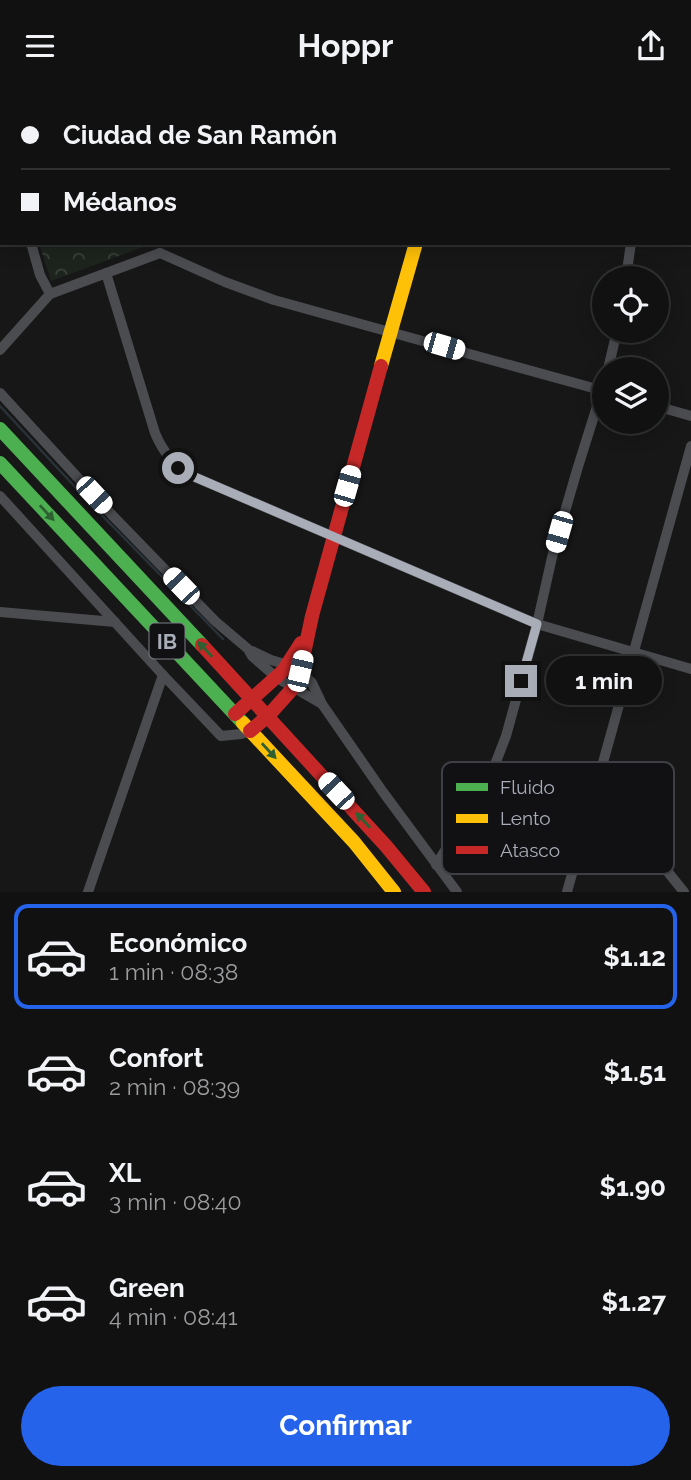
<!DOCTYPE html>
<html lang="es">
<head>
<meta charset="utf-8">
<style>
	:root { --surface:#111; --page:#1a1a1a; --text:#f1f3f6; --muted:#9c9d9f; --line:#303131; --accent:#2563eb }
	body { margin:0; font-family:Raleway,sans-serif; background:var(--page); color:var(--text); height:100vh; display:flex; flex-direction:column; font-size:26px; white-space:nowrap }
	* { box-sizing:border-box; margin:0 }
	p { font-size:23px; color:var(--muted) }
	.icon { flex:none; width:38px; height:38px; fill:none; stroke:currentColor; stroke-width:2; stroke-linecap:round; stroke-linejoin:round }
	.map { position:relative; height:801px; overflow:hidden }
	.details { display:flex; flex-direction:column; background:var(--surface); flex:1 }
	.details>* { flex:none }
	.guide { position:absolute; left:0px; top:0px; width:691px; height:154px; box-shadow:0 4px 18px #0003,0 0 0 2px var(--line); display:grid; align-content:center; height:154px; padding:0 21px; background:var(--surface) }
	.controls { position:absolute; left:592px; top:175px; display:grid; gap:14px }
	.controls a { display:grid; place-items:center; width:77px; height:77px; border-radius:50%; background:var(--surface); box-shadow:0 4px 18px #0003,0 0 0 2px var(--line); font-size:35px }
	.end { position:absolute; width:32px; height:32px; margin:-16px; border:9px solid #a8adb8; background:#111; box-shadow:0 0 0 4px #111 }
	.from { border-radius:50% }
	.bubble { position:absolute; height:49px; border-radius:24px; background:var(--surface); box-shadow:0 4px 18px #0003,0 0 0 2px var(--line); font-size:23px; font-weight:700; line-height:49px; text-align:center }
	.car { position:absolute; width:21px; height:42px; margin:-21px -10px; border-radius:9px; box-shadow:0 0 5px 2px #0007; background:linear-gradient(#fff 24%,#345 0 40%,#fff 0 76%,#345 0 86%,#fff 0) }
	.guide b { display:flex; align-items:center; gap:24px; height:66px; font-size:26px }
	.guide b+b { border-top:2px solid var(--line) }
	.guide i { width:18px; height:18px; background:var(--text) }
	ul { padding:12px 0 0; list-style:none }
	li { display:flex; align-items:center; gap:21px; height:105px; margin:0 14px 10px; padding:0 7px; border:4px solid transparent; border-radius:14px }
	li div { flex:1 }
	li b { display:block; font-size:26px }
	li em { font-style:normal; font-weight:700 }
	li.current { border-color:var(--accent) }
	li>.icon { width:63px; height:63px; stroke-width:1.5 }
	.button { display:flex; gap:14px; margin-top:auto; padding:14px 21px }
	.button a { flex:1; height:80px; border-radius:42px; background:var(--accent); color:#fff; font-size:28px; font-weight:700; line-height:80px; text-align:center }
	header { display:flex; justify-content:space-between; align-items:center; height:91px; padding:0 21px; background:var(--surface); font-size:32px; font-weight:700 }
	.map>svg:first-child { display:block }
	.forest { fill:url(#forest-crowns) }
	.lines { fill:none; stroke-linecap:round; stroke-linejoin:round }
	.stream { stroke:#2a3239; stroke-width:2.5 }
	.street { stroke:#4b4c50; stroke-width:10 }
	.fast { stroke:#4caf50; stroke-width:14 }
	.slow { stroke:#ffc107; stroke-width:14 }
	.jam { stroke:#c62828; stroke-width:14 }
	.oneway { fill:#2e6032 }
	.route { stroke:#a8adb8; stroke-width:9 }
	.labels { text-anchor:middle; dominant-baseline:central; stroke-width:7; stroke-linejoin:round; paint-order:stroke }
	.shield { fill:#111113; stroke:#7b7e86; stroke-width:2 }
	.shield-label { font-size:21px; font-weight:bold; fill:#a8adb8 }
	.key { fill:#111113; stroke:#3e4045; stroke-width:2 }
	.key-label { font-size:19px; fill:#a8adb8 }
</style>
</head>
<body>
<header><svg class="icon" aria-label="menu" viewBox="0 0 24 24"><path d="M4 6h16M4 12h16M4 18h16"/></svg>Hoppr<svg class="icon" aria-label="share" viewBox="0 0 24 24"><path d="M12 15V3M7 8l5-5 5 5M5 13v7h14v-7"/></svg></header>
<div class="map">
<svg width="691" height="801" viewBox="0 0 691 801">
	<defs>
		<pattern id="forest-crowns" width="20" height="18" patternUnits="userSpaceOnUse" patternTransform="scale(1.75)"><rect width="20" height="18" fill="#1d241e"/><path d="M2 6a3 3 0 1 1 6 0M12 15a3 3 0 1 1 6 0" fill="none" stroke="#3b413d"/></pattern>
	</defs>
	<rect width="100%" height="100%" fill="#171717"/>
	<!-- forest -->
	<polygon class="forest" points="39,152 148,152 149,154 51,190"/>
	<g class="lines">
		<!-- stream -->
		<polyline class="stream" points="0,315 88,410 223,548"/>
		<!-- street -->
		<g class="street">
			<polyline points="160,2 162,0"/>
			<polyline points="640,2 640,0"/>
			<polyline points="0,60 2,61"/>
			<polyline points="31,152 40,184 50,203"/>
			<polyline points="160,162 225,191 274,209 604,300"/>
			<path d="M106 182 155 342C163 361 173 373 190 384L537 533 691 578"/>
			<polyline points="626,187 631,152"/>
			<polyline points="0,259 50,203 160,162"/>
			<polyline points="608,278 617,240"/>
			<polyline points="0,302 113,425 215,530 248,558 252,565 277,587 322,613"/>
			<polyline points="656,315 691,325"/>
			<polyline points="0,405 163,584 221,645 241,643 250,640"/>
			<polyline points="0,521 115,531"/>
			<polyline points="252,560 271,569 295,576 312,592 322,613 383,701 457,801"/>
			<polyline points="595,700 608,707 684,801"/>
			<polyline points="436,774 476,710 494,676 506,645 537,533 553,462 577,379 604,293"/>
			<polyline points="88,801 163,584"/>
			<polyline points="567,801 691,355"/>
		</g>
		<!-- fast -->
		<g class="fast">
			<polyline points="0,338 202,554"/>
			<polyline points="0,372 243,632"/>
		</g>
		<!-- slow -->
		<g class="slow">
			<polyline points="381,275 416,152"/>
			<polyline points="243,632 354,751 394,801"/>
		</g>
		<!-- jam -->
		<g class="jam">
			<polyline points="457,2 458,0"/>
			<polyline points="202,554 386,755 424,801"/>
			<polyline points="235,623 283,580 301,552"/>
			<polyline points="250,640 268,625 293,597 299,586 312,525 381,275"/>
		</g>
	</g>
	<!-- one-way arrows -->
	<defs><path id="oneway-solid" d="M-6-.8H1V-3.2L6.5 0L1 3.2V.8H-6Z" transform="scale(1.75)"/></defs>
	<g class="oneway">
		<use href="#oneway-solid" transform="translate(47 422) rotate(47)"/>
		<use href="#oneway-solid" transform="translate(205 558) rotate(-133)"/>
		<use href="#oneway-solid" transform="translate(269 660) rotate(47)"/>
		<use href="#oneway-solid" transform="translate(363 729) rotate(-133)"/>
	</g>
	<g class="lines">
		<!-- route -->
		<polyline class="route" points="178,377 190,384 537,533 521,590"/>
	</g>
	<g class="labels">
		<!-- shield labels -->
		<rect class="shield" x="149.5" y="532.5" width="35" height="35" rx="5"/>
		<g class="shield-label">
			<text x="167" y="550">IB</text>
		</g>
	</g>
	<!-- legend -->
	<rect x="442" y="671" width="232" height="112" rx="10" class="key"/>
	<rect x="456" y="692" width="32" height="8" fill="#4caf50"/>
	<rect x="456" y="723" width="32" height="9" fill="#ffc107"/>
	<rect x="456" y="755" width="32" height="8" fill="#c62828"/>
	<g class="key-label">
		<text x="500" y="703">Fluido</text>
		<text x="500" y="734">Lento</text>
		<text x="500" y="766">Atasco</text>
	</g>
</svg>
<div class="controls">
<a><svg class="icon" aria-label="locate" viewBox="0 0 24 24"><circle cx="12" cy="12" r="6"/><path d="M12 2v4M12 18v4M2 12h4M18 12h4"/></svg></a>
<a><svg class="icon" aria-label="layers" viewBox="0 0 24 24"><path d="M12 4l9 5-9 5-9-5zM3 14l9 5 9-5"/></svg></a>
</div>
<i class="end from" style="left:178px;top:377px"></i>
<i class="end" style="left:521px;top:590px"></i>
<div class="bubble" style="left:546px;top:565px;width:116px">1 min</div>
<i class="car" style="left:444px;top:255px;rotate:106deg"></i>
<i class="car" style="left:347px;top:395px;rotate:16deg"></i>
<i class="car" style="left:94px;top:404px;rotate:137deg"></i>
<i class="car" style="left:559px;top:441px;rotate:196deg"></i>
<i class="car" style="left:181px;top:495px;rotate:316deg"></i>
<i class="car" style="left:300px;top:580px;rotate:13deg"></i>
<i class="car" style="left:336px;top:700px;rotate:317deg"></i>
<div class="guide">
<b><i class="from"></i>Ciudad de San Ramón</b>
<b><i></i>Médanos</b>
</div>
</div>
<section class="details">
<ul>
<li class="current"><svg class="icon" aria-label="car" viewBox="0 0 24 24"><path d="M5 17H2v-5l4-1 3-4h7l3 4 3 1v5h-3M9 17h6M6 11h13"/><circle cx="7" cy="17" r="2"/><circle cx="17" cy="17" r="2"/></svg><div><b>Económico</b><p>1 min · 08:38</p></div><em>$1.12</em></li>
<li><svg class="icon" aria-label="car" viewBox="0 0 24 24"><path d="M5 17H2v-5l4-1 3-4h7l3 4 3 1v5h-3M9 17h6M6 11h13"/><circle cx="7" cy="17" r="2"/><circle cx="17" cy="17" r="2"/></svg><div><b>Confort</b><p>2 min · 08:39</p></div><em>$1.51</em></li>
<li><svg class="icon" aria-label="car" viewBox="0 0 24 24"><path d="M5 17H2v-5l4-1 3-4h7l3 4 3 1v5h-3M9 17h6M6 11h13"/><circle cx="7" cy="17" r="2"/><circle cx="17" cy="17" r="2"/></svg><div><b>XL</b><p>3 min · 08:40</p></div><em>$1.90</em></li>
<li><svg class="icon" aria-label="car" viewBox="0 0 24 24"><path d="M5 17H2v-5l4-1 3-4h7l3 4 3 1v5h-3M9 17h6M6 11h13"/><circle cx="7" cy="17" r="2"/><circle cx="17" cy="17" r="2"/></svg><div><b>Green</b><p>4 min · 08:41</p></div><em>$1.27</em></li>
</ul>
<div class="button"><a>Confirmar</a></div>
</section>
</body>
</html>
